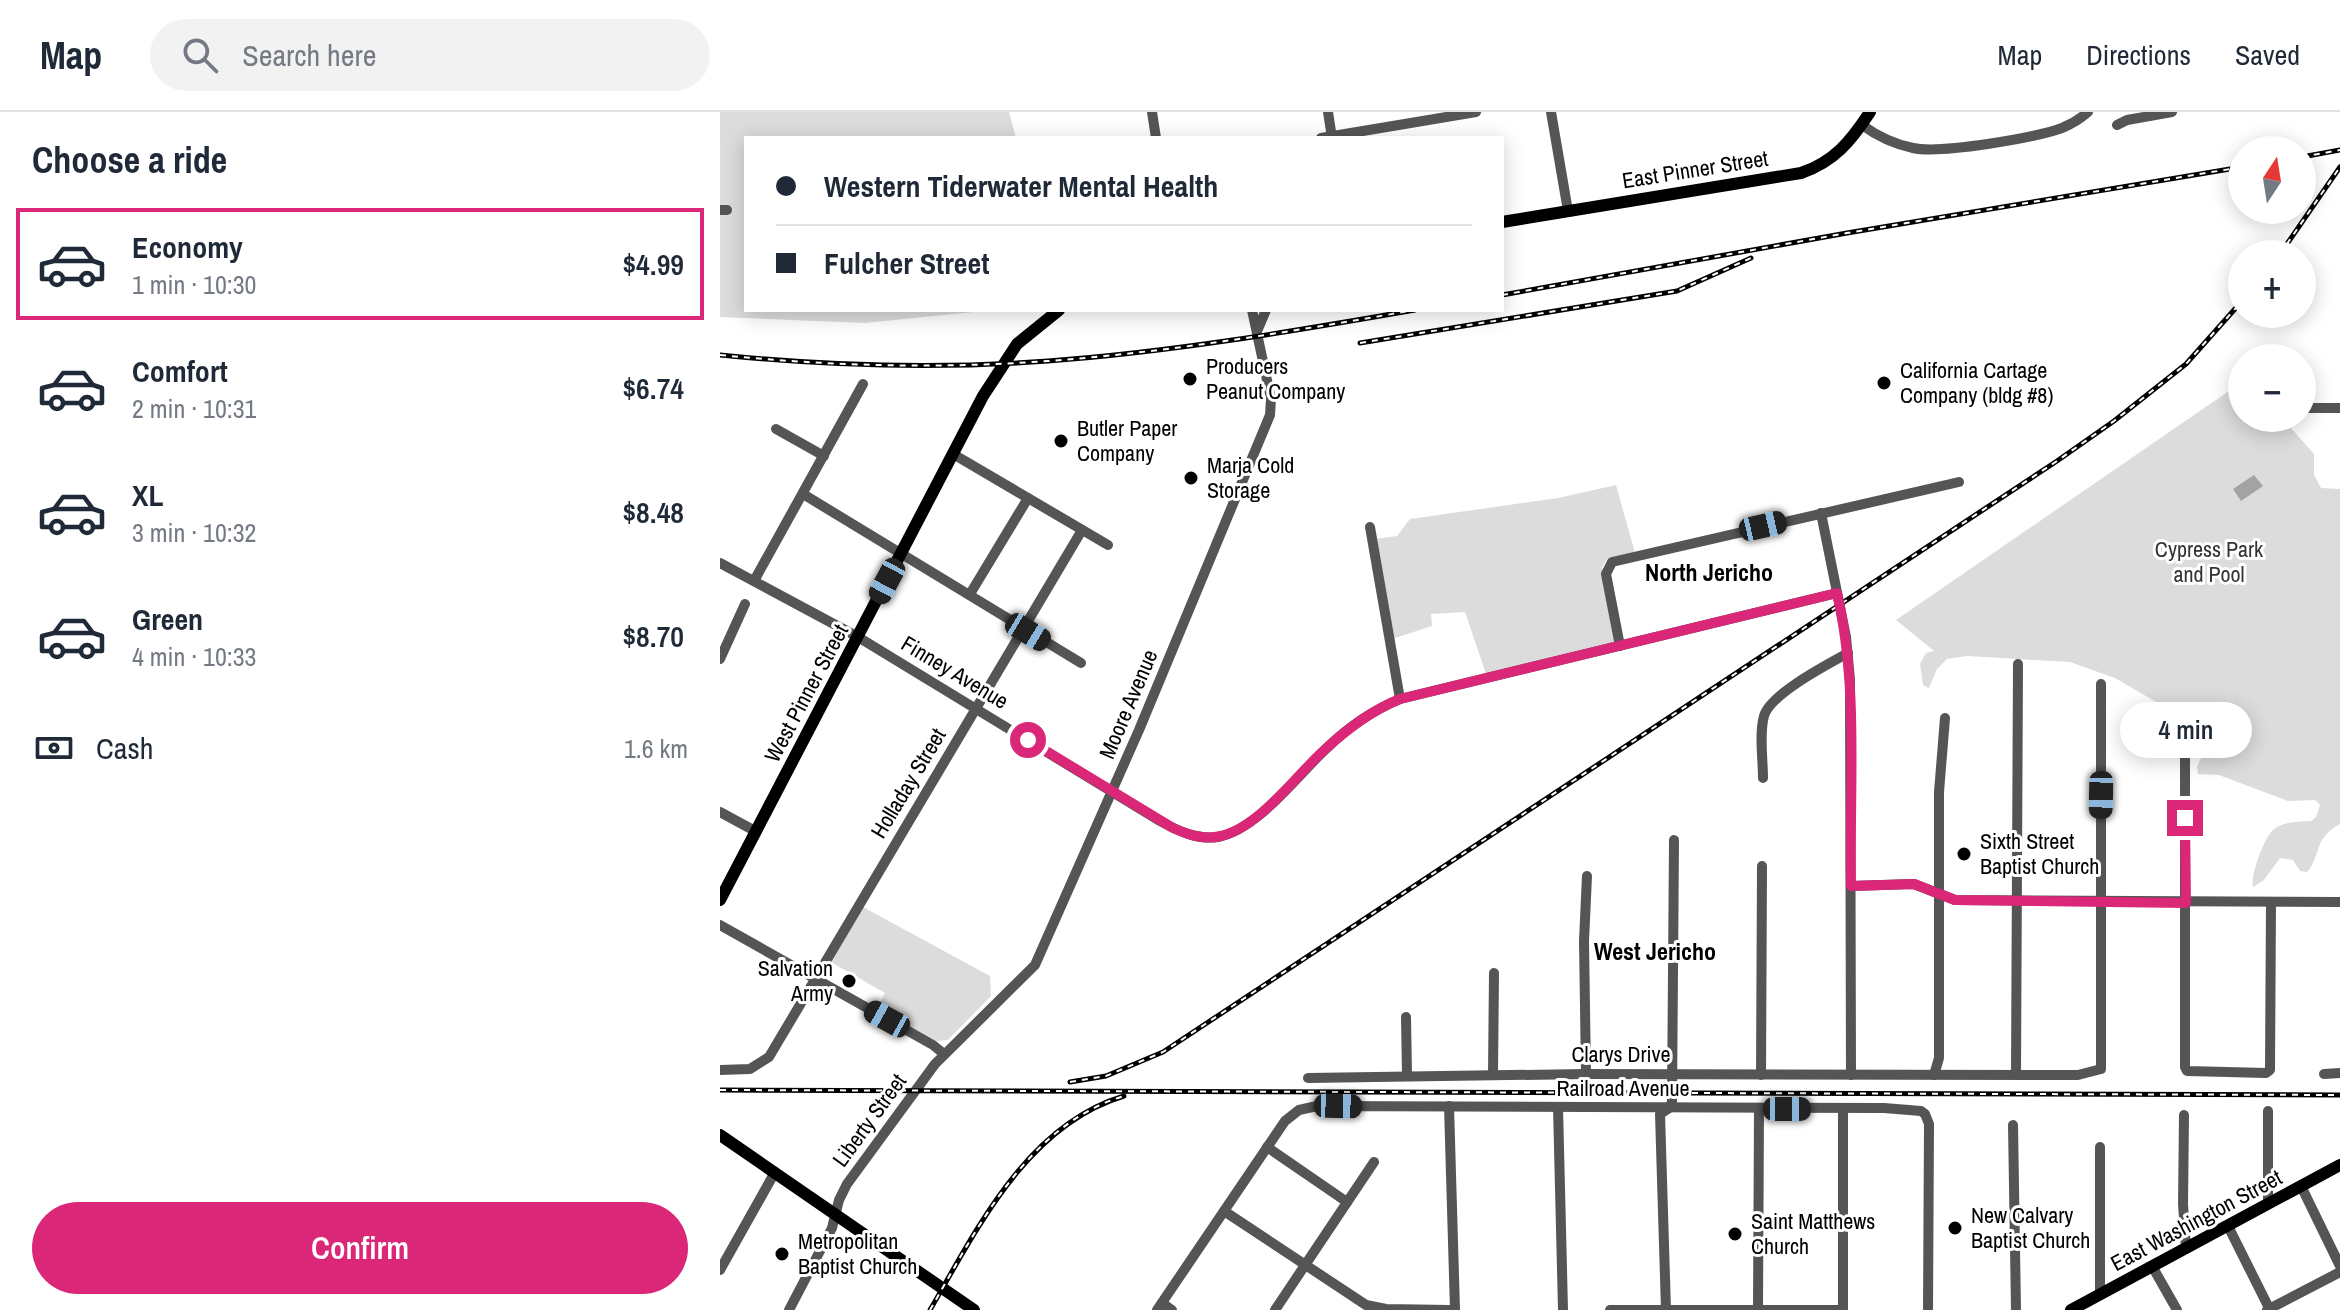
<!DOCTYPE html>
<html lang="en">
<head>
<meta charset="utf-8">
<style>
	:root { --surface:#fff; --page:#f2f2f3; --text:#1f2937; --muted:#747a83; --line:#e0e1e3; --accent:#db2777 }
	body { margin:0; font-family:"Archivo Narrow",sans-serif; background:var(--page); color:var(--text); height:100vh; display:flex; flex-direction:column; font-size:30px; white-space:nowrap }
	* { box-sizing:border-box; margin:0 }
	p { font-size:26px; color:var(--muted) }
	.icon { flex:none; width:44px; height:44px; fill:none; stroke:currentColor; stroke-width:2; stroke-linecap:round; stroke-linejoin:round }
	.map { position:relative; flex:1; overflow:hidden }
	.details { display:flex; flex-direction:column; background:var(--surface); width:720px }
	.details>* { flex:none }
	.top-card { position:absolute; left:24px; top:24px; width:760px; height:176px; border-radius:0px; box-shadow:0 4px 20px #0003; display:grid; align-content:center; height:176px; padding:0 32px; background:var(--surface) }
	.needle { width:52px; rotate:12deg }
	.fabs { position:absolute; left:1508px; top:24px; display:grid; gap:16px }
	.fabs a { display:grid; place-items:center; width:88px; height:88px; border-radius:50%; background:var(--surface); box-shadow:0 4px 20px #0003; font-size:40px }
	.end { position:absolute; width:36px; height:36px; margin:-18px; border:10px solid #db2777; background:#fff; box-shadow:0 0 0 4px #fff }
	.from { border-radius:50% }
	.bubble { position:absolute; height:56px; border-radius:28px; background:var(--surface); box-shadow:0 4px 20px #0003; font-size:26px; font-weight:600; line-height:56px; text-align:center }
	.car { position:absolute; width:24px; height:48px; margin:-24px -12px; border-radius:10px; box-shadow:0 0 6px 2px #0007; background:linear-gradient(#222 24%,#8ab4d8 0 40%,#222 0 76%,#8ab4d8 0 86%,#222 0) }
	.top-card b { display:flex; align-items:center; gap:28px; height:76px; font-size:30px }
	.top-card b+b { border-top:2px solid var(--line) }
	.top-card i { width:20px; height:20px; background:var(--text) }
	ul { padding:0; list-style:none }
	li { display:flex; align-items:center; gap:24px; height:112px; margin:0 16px 12px; padding:0 16px; border:4px solid transparent; border-radius:0px }
	li div { flex:1 }
	li b { display:block; font-size:30px }
	li em { font-style:normal; font-weight:600 }
	li.on { border-color:var(--accent) }
	li>.icon { width:72px; height:72px; stroke-width:1.5 }
	h2 { padding:0 32px; font-size:36px; line-height:96px }
	.pay { display:flex; align-items:center; gap:20px; height:88px; padding:0 32px; font-size:30px }
	.pay p { margin-inline-start:auto }
	.button { display:flex; gap:16px; margin-top:auto; padding:16px 32px }
	.button a { flex:1; height:92px; border-radius:48px; background:var(--accent); color:#fff; font-size:32px; font-weight:600; line-height:92px; text-align:center }
	header { display:flex; align-items:center; gap:48px; box-sizing:border-box; height:112px; padding:0 40px; background:var(--surface); border-bottom:2px solid var(--line) }
	header strong { font-size:38px }
	nav { display:flex; gap:44px; margin-inline-start:auto; font-size:28px }
	.search { width:560px; height:72px; background:var(--page); display:flex; align-items:center; gap:20px; box-sizing:border-box; padding:0 28px; border-radius:44px; color:var(--muted); font-size:30px }
	main { display:flex; flex:1; min-height:0 }
	.map>svg:first-child { display:block }
	.green { fill:#dcdcdc }
	.water { fill:#a3a3a3 }
	.lines { fill:none; stroke-linecap:round; stroke-linejoin:round }
	.minor { stroke:#555; stroke-width:10 }
	.major { stroke:#000; stroke-width:12 }
	.rail-casing { stroke:#000; stroke-width:5 }
	.rail { stroke:#fff; stroke-width:2; stroke-dasharray:6; stroke-linecap:butt }
	.route { stroke:#db2777; stroke-width:10 }
	.poi-dot { fill:#000; stroke:#fff; stroke-width:3 }
	.labels { text-anchor:middle; dominant-baseline:central; stroke-width:6; stroke-linejoin:round; paint-order:stroke }
	.street-label { font-size:22px; fill:#000; stroke:#fff }
	.poi-label { font-size:22px; fill:#000; stroke:#fff; text-anchor:start }
	.park-label { font-size:22px; fill:#333; stroke:#fff }
	.neighbourhood-label { font-size:24px; font-weight:bold; fill:#000; stroke:#fff }
</style>
</head>
<body>
<header>
<strong>Map</strong>
<div class="search"><svg class="icon" aria-label="search" viewBox="0 0 24 24"><circle cx="10" cy="10" r="6"/><path d="M15 15l6 6"/></svg>Search here</div>
<nav><a>Map</a><a>Directions</a><a>Saved</a></nav>
</header>
<main>
<section class="details">
<h2>Choose a ride</h2>
<ul>
<li class="on"><svg class="icon" aria-label="car" viewBox="0 0 24 24"><path d="M5 17H2v-5l4-1 3-4h7l3 4 3 1v5h-3M9 17h6M6 11h13"/><circle cx="7" cy="17" r="2"/><circle cx="17" cy="17" r="2"/></svg><div><b>Economy</b><p>1 min · 10:30</p></div><em>$4.99</em></li>
<li><svg class="icon" aria-label="car" viewBox="0 0 24 24"><path d="M5 17H2v-5l4-1 3-4h7l3 4 3 1v5h-3M9 17h6M6 11h13"/><circle cx="7" cy="17" r="2"/><circle cx="17" cy="17" r="2"/></svg><div><b>Comfort</b><p>2 min · 10:31</p></div><em>$6.74</em></li>
<li><svg class="icon" aria-label="car" viewBox="0 0 24 24"><path d="M5 17H2v-5l4-1 3-4h7l3 4 3 1v5h-3M9 17h6M6 11h13"/><circle cx="7" cy="17" r="2"/><circle cx="17" cy="17" r="2"/></svg><div><b>XL</b><p>3 min · 10:32</p></div><em>$8.48</em></li>
<li><svg class="icon" aria-label="car" viewBox="0 0 24 24"><path d="M5 17H2v-5l4-1 3-4h7l3 4 3 1v5h-3M9 17h6M6 11h13"/><circle cx="7" cy="17" r="2"/><circle cx="17" cy="17" r="2"/></svg><div><b>Green</b><p>4 min · 10:33</p></div><em>$8.70</em></li>
</ul>
<div class="pay"><svg class="icon" aria-label="cash" viewBox="0 0 24 24"><path d="M3 7h18v10H3z"/><circle cx="12" cy="12" r="2"/></svg>Cash<p>1.6 km</p></div>
<div class="button"><a>Confirm</a></div>
</section>
<div class="map">
<svg width="1620" height="1198" viewBox="0 0 1620 1198">
	<rect width="100%" height="100%" fill="#fff"/>
	<!-- green -->
	<g class="green">
		<polygon points="0,0 289,0 296,26 26,26 26,198 273,198 145,211 0,205"/>
		<path d="M1522 270V306H1562L1594 342V363L1601 376 1620 377V712C1593 726 1602 743 1587 760L1580 759 1573 748 1560 746 1544 768 1533 775C1530 764 1544 727 1552 719 1562 709 1578 710 1591 709L1596 705 1600 693 1595 688 1568 689 1499 663 1478 662 1477 655 1485 637 1479 625 1455 601 1395 566 1350 550 1247 544 1227 547 1217 557 1209 576 1203 573 1200 552 1206 541 1214 539 1176 508Z"/>
		<polygon points="896,373 915,441 887,447 882,455 895,533 766,562 745,500 711,502 712,514 672,527 655,427 677,424 690,407 838,386"/>
		<polygon points="141,794 270,864 271,884 228,928 217,929 157,896 165,881 109,849"/>
	</g>
	<!-- water -->
	<polygon class="water" points="1534,363 1543,374 1521,389 1513,377"/>
	<g class="lines">
		<!-- minor -->
		<g class="minor">
			<polyline points="432,0 436,26"/>
			<polyline points="608,0 612,26"/>
			<polyline points="831,0 848,99"/>
			<path d="M1142 13C1157 24 1174 32 1193 36 1221 42 1314 26 1342 16 1352 12 1360 7 1368 0"/>
			<polyline points="1397,13 1407,8 1452,0"/>
			<polyline points="601,26 756,0"/>
			<polyline points="0,98 7,98"/>
			<polyline points="538,217 546,198"/>
			<polyline points="1582,296 1620,296"/>
			<polyline points="56,317 104,344"/>
			<polyline points="233,342 388,433"/>
			<polyline points="83,382 361,551"/>
			<polyline points="1101,401 1126,525 1130,568 1131,963"/>
			<polyline points="650,415 680,587"/>
			<path d="M0 451 138 525 440 709C458 719 477 728 498 725 539 717 578 662 608 635 628 615 654 598 680 587L1117 481"/>
			<polyline points="34,469 143,272"/>
			<polyline points="250,482 308,386"/>
			<polyline points="900,534 886,462 892,450 1239,370"/>
			<polyline points="0,547 25,492"/>
			<polyline points="1465,625 1465,955 1467,959 1546,961 1550,958 1551,790"/>
			<path d="M1043 666C1043 647 1039 622 1044 604 1050 582 1108 552 1128 541"/>
			<polyline points="0,700 35,719"/>
			<polyline points="1131,774 1194,772 1235,788 1620,790"/>
			<polyline points="0,813 213,933 224,942"/>
			<polyline points="686,905 687,963"/>
			<polyline points="0,958 30,957 49,945 362,418"/>
			<polyline points="1296,961 1298,552"/>
			<polyline points="773,962 774,861"/>
			<polyline points="866,962 864,829 867,764"/>
			<polyline points="1604,962 1620,961"/>
			<polyline points="1041,963 1042,754"/>
			<polyline points="1214,963 1219,946 1219,680 1225,606"/>
			<polyline points="588,966 866,962 1358,963 1381,957 1381,572"/>
			<polyline points="729,994 735,1198"/>
			<polyline points="838,995 843,1198"/>
			<polyline points="1464,1003 1463,1092 1466,1136"/>
			<polyline points="1293,1013 1296,1198"/>
			<polyline points="547,1035 627,1090"/>
			<polyline points="1581,1074 1620,1154"/>
			<polyline points="1548,1092 1548,999"/>
			<polyline points="504,1099 646,1193 666,1197 729,1198"/>
			<polyline points="1508,1114 1550,1198"/>
			<polyline points="1432,1154 1457,1198"/>
			<polyline points="0,1158 55,1060"/>
			<polyline points="1380,1183 1380,1035"/>
			<polyline points="442,1191 452,1198"/>
			<polyline points="69,1198 112,1116 119,1088 127,1072 215,952 315,853 419,618 550,303 551,287 532,198"/>
			<polyline points="437,1198 565,1009 579,998 597,994 1164,996 1201,999 1205,1002 1209,1012 1208,1198"/>
			<polyline points="555,1198 654,1050"/>
			<polyline points="890,1198 1121,1198"/>
			<polyline points="946,1198 940,1002 949,996 952,990 954,728"/>
			<polyline points="1038,1198 1039,997"/>
			<polyline points="1123,1198 1123,996"/>
			<polyline points="1547,1198 1620,1160"/>
		</g>
		<!-- major -->
		<g class="major">
			<path d="M782 110 1081 61C1114 50 1131 29 1150 0"/>
			<polyline points="0,788 263,284 297,232 339,198"/>
			<polyline points="0,1023 254,1198"/>
			<polyline points="1351,1198 1620,1053"/>
		</g>
		<defs>
			<g id="rail">
				<polyline points="1582,45 1620,38"/>
				<polyline points="1560,142 1620,55"/>
				<polyline points="782,183 1127,121 1522,55"/>
				<polyline points="640,231 957,179 1031,146"/>
				<path d="M0 243C109 254 219 257 328 249 451 240 574 219 695 198"/>
				<polyline points="350,970 386,964 443,940 1337,349 1394,309 1466,252 1522,189"/>
				<polyline points="0,978 1620,983"/>
				<path d="M210 1198C257 1117 307 1013 404 984"/>
			</g>
		</defs>
		<!-- rail casing -->
		<use href="#rail" class="rail-casing"/>
		<!-- rail -->
		<use href="#rail" class="rail"/>
	</g>
	<g class="lines">
		<!-- route -->
		<path class="route" d="M308 628 453 716C469 723 483 728 501 724 537 716 573 668 599 643 623 620 650 599 680 587L1117 481C1139 576 1129 677 1131 774L1194 772 1235 788 1466 791 1465 706"/>
	</g>
	<!-- markers -->
	<g class="poi-dot">
		<circle cx="470" cy="267" r="8"/>
		<circle cx="1164" cy="271" r="8"/>
		<circle cx="341" cy="329" r="8"/>
		<circle cx="471" cy="366" r="8"/>
		<circle cx="1244" cy="742" r="8"/>
		<circle cx="129" cy="869" r="8"/>
		<circle cx="1235" cy="1116" r="8"/>
		<circle cx="1015" cy="1122" r="8"/>
		<circle cx="62" cy="1142" r="8"/>
	</g>
	<g class="labels">
		<!-- street labels -->
		<g class="street-label">
			<text transform="translate(975 57) rotate(-9)">East Pinner Street</text>
			<text transform="translate(235 560) rotate(31)">Finney Avenue</text>
			<text transform="translate(86 581) rotate(-62)">West Pinner Street</text>
			<text transform="translate(408 592) rotate(-67)">Moore Avenue</text>
			<text transform="translate(188 671) rotate(-59)">Holladay Street</text>
			<text x="901" y="942">Clarys Drive</text>
			<text x="903" y="976">Railroad Avenue</text>
			<text transform="translate(149 1008) rotate(-54)">Liberty Street</text>
			<text transform="translate(1476 1108) rotate(-28)">East Washington Street</text>
		</g>
		<!-- poi labels -->
		<g class="poi-label">
			<text x="486" y="254">Producers<tspan x="486" dy="25">Peanut Company</tspan></text>
			<text x="1180" y="258">California Cartage<tspan x="1180" dy="25">Company (bldg #8)</tspan></text>
			<text x="357" y="316">Butler Paper<tspan x="357" dy="25">Company</tspan></text>
			<text x="487" y="353">Marja Cold<tspan x="487" dy="25">Storage</tspan></text>
			<text x="1260" y="729">Sixth Street<tspan x="1260" dy="25">Baptist Church</tspan></text>
			<text x="113" y="856" text-anchor="end">Salvation<tspan x="113" dy="25">Army</tspan></text>
			<text x="1251" y="1103">New Calvary<tspan x="1251" dy="25">Baptist Church</tspan></text>
			<text x="1031" y="1109">Saint Matthews<tspan x="1031" dy="25">Church</tspan></text>
			<text x="78" y="1129">Metropolitan<tspan x="78" dy="25">Baptist Church</tspan></text>
		</g>
		<!-- park labels -->
		<g class="park-label">
			<text x="1489" y="437">Cypress Park<tspan x="1489" dy="25">and Pool</tspan></text>
		</g>
		<!-- neighbourhood labels -->
		<g class="neighbourhood-label">
			<text x="989" y="460">North Jericho</text>
			<text x="935" y="839">West Jericho</text>
		</g>
	</g>
</svg>
<div class="fabs">
<a><svg class="needle" viewBox="-14 -14 28 28"><path d="M0-13l5 13h-10z" fill="#e53935"/><path d="M0 13l5-13h-10z" fill="#747a83"/></svg></a>
<a>+</a>
<a>−</a>
</div>
<i class="end from" style="left:308px;top:628px"></i>
<i class="end" style="left:1465px;top:706px"></i>
<div class="bubble" style="left:1400px;top:590px;width:132px">4 min</div>
<i class="car" style="left:1043px;top:414px;rotate:77deg"></i>
<i class="car" style="left:167px;top:469px;rotate:208deg"></i>
<i class="car" style="left:308px;top:520px;rotate:121deg"></i>
<i class="car" style="left:1381px;top:683px;rotate:181deg"></i>
<i class="car" style="left:167px;top:907px;rotate:299deg"></i>
<i class="car" style="left:618px;top:994px;rotate:91deg"></i>
<i class="car" style="left:1067px;top:997px;rotate:90deg"></i>
<div class="top-card">
<b><i class="from"></i>Western Tiderwater Mental Health</b>
<b><i></i>Fulcher Street</b>
</div>
</div>
</main>
</body>
</html>
